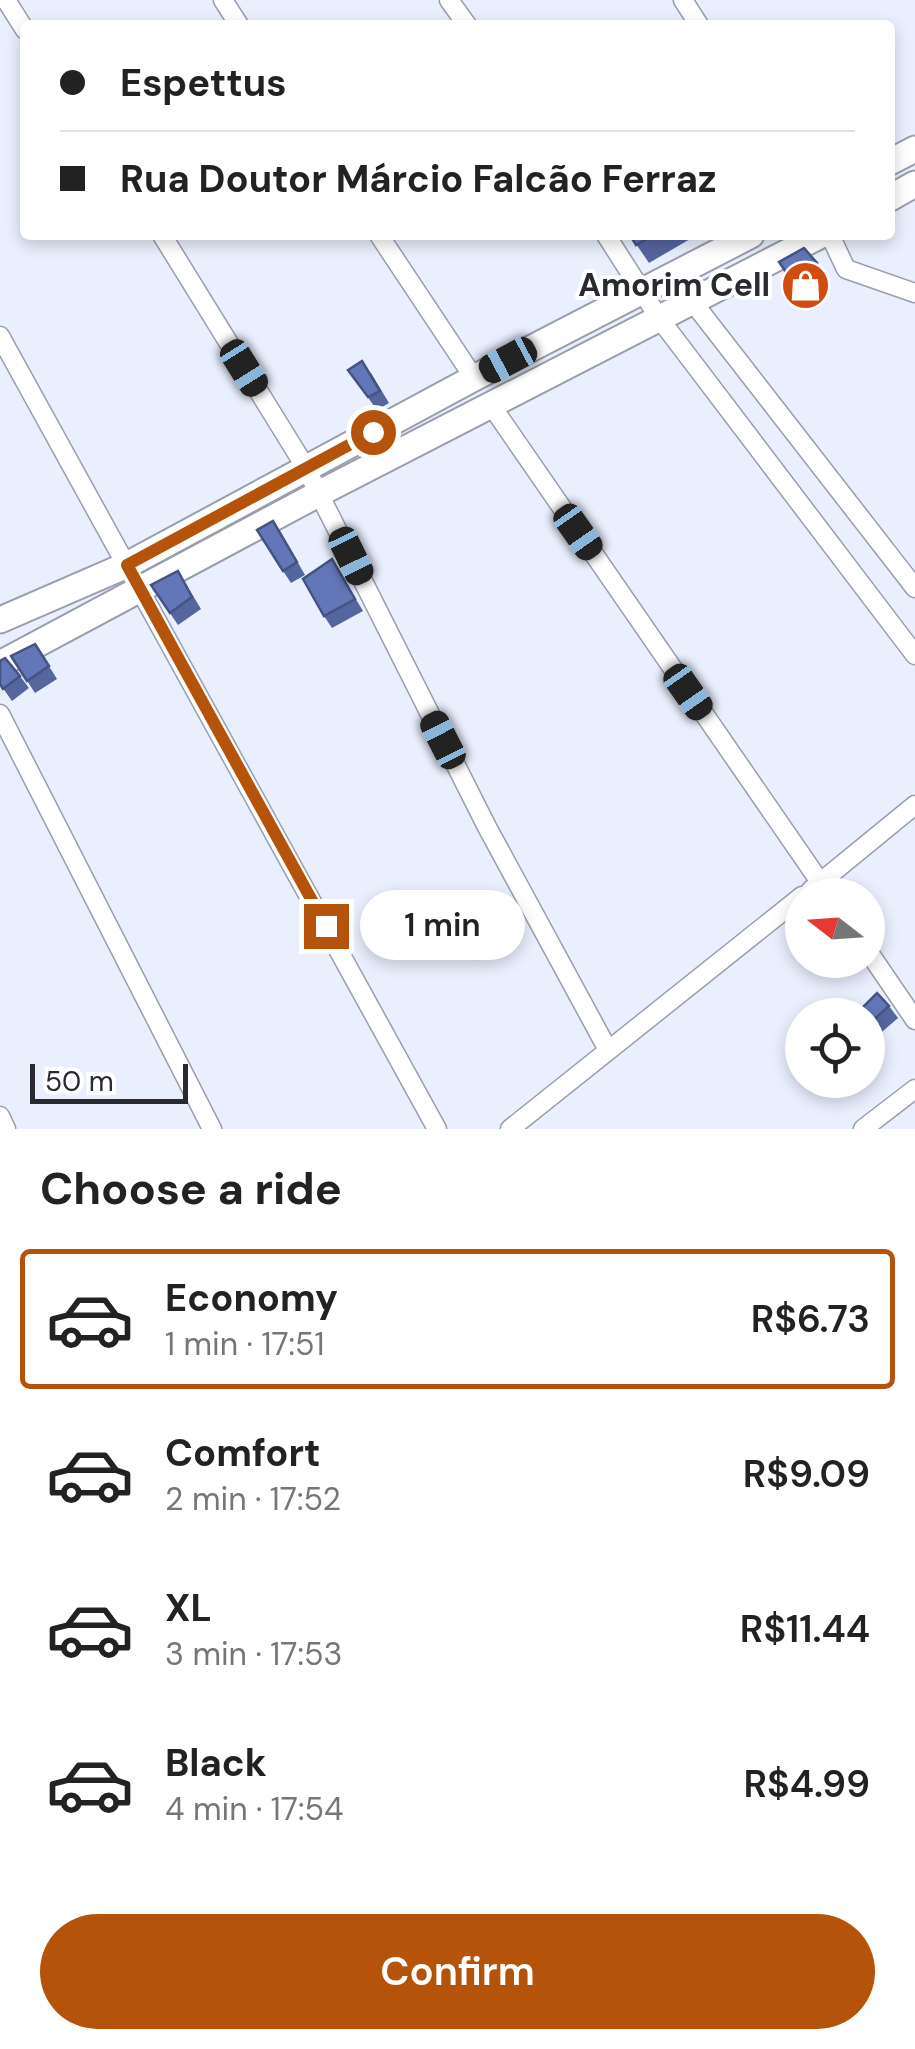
<!DOCTYPE html>
<html lang="en">
<head>
<meta charset="utf-8">
<style>
	:root { --surface:#fff; --page:#f6f6f6; --text:#222; --muted:#767676; --line:#e0e0e0; --accent:#b45309 }
	body { margin:0; font-family:"DM Sans",sans-serif; background:var(--page); color:var(--text); height:100vh; display:flex; flex-direction:column; font-size:38px; white-space:nowrap }
	* { box-sizing:border-box; margin:0 }
	p { font-size:32px; color:var(--muted) }
	.icon { flex:none; width:55px; height:55px; fill:none; stroke:currentColor; stroke-width:2; stroke-linecap:round; stroke-linejoin:round }
	.map { position:relative; height:1129px; overflow:hidden }
	.panel { display:flex; flex-direction:column; background:var(--surface); flex:1 }
	.panel>* { flex:none }
	.guide { position:absolute; left:20px; top:20px; width:875px; height:220px; border-radius:10px; box-shadow:0 5px 15px #0003; display:grid; align-content:center; height:220px; padding:0 40px; background:var(--surface) }
	.needle { width:65px; rotate:287deg }
	.tools { position:absolute; left:785px; top:878px; display:grid; gap:20px }
	.tools a { display:grid; place-items:center; width:100px; height:100px; border-radius:50%; background:var(--surface); box-shadow:0 5px 15px #0003; font-size:50px }
	.scale { position:absolute; left:30px; bottom:25px; width:158px; box-sizing:border-box; padding-left:10px; border:5px solid #282a2f; border-top:0; font-size:28px; line-height:35px; white-space:nowrap; color:#282a2f; -webkit-text-stroke:8px #fff; paint-order:stroke }
	.end { position:absolute; width:45px; height:45px; margin:-22px; border:12px solid #b45309; background:#fff; box-shadow:0 0 0 5px #fff }
	.from { border-radius:50% }
	.bubble { position:absolute; height:70px; border-radius:35px; background:var(--surface); box-shadow:0 5px 15px #0003; font-size:32px; font-weight:600; line-height:70px; text-align:center }
	.car { position:absolute; width:30px; height:60px; margin:-30px -15px; border-radius:12px; box-shadow:0 0 8px 2px #0007; background:linear-gradient(#222 24%,#8ab4d8 0 40%,#222 0 76%,#8ab4d8 0 86%,#222 0) }
	.guide b { display:flex; align-items:center; gap:35px; height:95px; font-size:38px }
	.guide b+b { border-top:2px solid var(--line) }
	.guide i { width:25px; height:25px; background:var(--text) }
	ul { padding:0; list-style:none }
	li { display:flex; align-items:center; gap:30px; height:140px; margin:0 20px 15px; padding:0 20px; border:5px solid transparent; border-radius:10px }
	li div { flex:1 }
	li b { display:block; font-size:38px }
	li em { font-style:normal; font-weight:600 }
	li.selected { border-color:var(--accent) }
	li>.icon { width:90px; height:90px; stroke-width:1.5 }
	h2 { padding:0 40px; font-size:45px; line-height:120px }
	.cta { display:flex; gap:20px; margin-top:auto; padding:20px 40px }
	.cta a { flex:1; height:115px; border-radius:60px; background:var(--accent); color:#fff; font-size:40px; font-weight:600; line-height:115px; text-align:center }
	.map>svg:first-child { display:block }
	.lines { fill:none; stroke-linecap:round; stroke-linejoin:round }
	.street-casing { stroke:#999eac; stroke-width:21 }
	.secondary-casing { stroke:#999eac; stroke-width:29 }
	.street { stroke:#fff; stroke-width:18 }
	.secondary { stroke:#fff; stroke-width:25 }
	.wall { fill:#55659e }
	.building { fill:#6376b8; stroke:#455381; stroke-width:2.5 }
	.route { stroke:#b45309; stroke-width:12 }
	.labels { text-anchor:middle; dominant-baseline:central; stroke-width:8; stroke-linejoin:round; paint-order:stroke }
	.poi-label { font-size:32px; font-weight:bold; fill:#282a2f; stroke:#fff; text-anchor:end }
</style>
</head>
<body>
<div class="map">
<svg width="915" height="1129" viewBox="0 0 915 1129">
	<rect width="100%" height="100%" fill="#eaeffe"/>
	<g class="lines">
		<defs>
			<g id="street">
				<polyline points="6,0 25,30"/>
				<polyline points="223,0 239,25"/>
				<polyline points="449,0 467,25"/>
				<polyline points="683,0 699,25"/>
				<polyline points="162,235 306,468 487,827 608,1050"/>
				<polyline points="379,235 474,378"/>
				<polyline points="606,235 659,318 915,655"/>
				<polyline points="830,235 846,269 915,293"/>
				<polyline points="692,301 915,588"/>
				<polyline points="0,336 437,1129"/>
				<polyline points="491,405 829,895"/>
				<polyline points="0,714 212,1129"/>
				<polyline points="811,890 915,805"/>
				<polyline points="868,951 915,1020"/>
				<polyline points="0,1116 6,1129"/>
				<polyline points="510,1129 802,896"/>
				<polyline points="863,1129 915,1089"/>
			</g>
			<g id="secondary">
				<polyline points="890,162 915,149"/>
				<polyline points="890,198 915,184"/>
				<polyline points="0,620 127,565 474,378 751,235"/>
				<polyline points="0,664 320,493 821,235"/>
			</g>
		</defs>
		<!-- street casing -->
		<use href="#street" class="street-casing"/>
		<!-- secondary casing -->
		<use href="#secondary" class="secondary-casing"/>
		<!-- street -->
		<use href="#street" class="street"/>
		<!-- secondary -->
		<use href="#secondary" class="secondary"/>
	</g>
	<!-- wall -->
	<g class="wall">
		<polygon points="630,235 697,235 649,263"/>
		<polygon points="779,262 817,263 825,275 802,296"/>
		<polygon points="348,370 371,373 389,403 377,410"/>
		<polygon points="281,533 305,575 291,583 283,571"/>
		<polygon points="332,559 363,611 332,628 324,616"/>
		<polygon points="178,571 201,609 178,625 151,585"/>
		<polygon points="35,644 57,679 35,693 11,656"/>
		<polygon points="20,676 29,688 12,701 0,684"/>
		<polygon points="889,1006 898,1018 875,1038 868,1032 868,1015"/>
	</g>
	<!-- building -->
	<g class="building">
		<polygon points="630,235 653,235 636,245"/>
		<polygon points="804,248 817,263 794,284 779,262"/>
		<polygon points="362,361 380,391 368,397 348,370"/>
		<polygon points="273,521 297,562 283,571 257,530"/>
		<polygon points="332,559 355,599 324,616 303,579"/>
		<polygon points="178,571 192,597 170,613 151,585"/>
		<polygon points="35,644 49,666 27,681 11,656"/>
		<polygon points="5,658 20,676 3,689 0,684 0,661"/>
		<polygon points="877,993 889,1006 868,1025 868,1015 855,1015"/>
	</g>
	<g class="lines">
		<!-- route -->
		<polyline class="route" points="326,926 127,565 373,432"/>
	</g>
	<!-- icons -->
	<defs>
		<symbol id="shop-disc" viewBox="-11 -11 22 22"><circle r="9.5" fill="#d24c11" stroke="#fff"/><path d="M-5-2.5h2.3a2.7 3.5 0 0 1 5.4 0H5L5.5 6h-11ZM-1.5-2.5h3a1.5 2.3 0 0 0-3 0Z" fill="#fff"/></symbol>
	</defs>
	<g fill-rule="evenodd">
		<use href="#shop-disc" x="778" y="258" width="55" height="55"/>
	</g>
	<g class="labels">
		<!-- poi labels -->
		<g class="poi-label">
			<text x="770" y="285">Amorim Cell</text>
		</g>
	</g>
</svg>
<div class="tools">
<a><svg class="needle" viewBox="-14 -14 28 28"><path d="M0-13l5 13h-10z" fill="#e53935"/><path d="M0 13l5-13h-10z" fill="#767676"/></svg></a>
<a><svg class="icon" aria-label="locate" viewBox="0 0 24 24"><circle cx="12" cy="12" r="6"/><path d="M12 2v4M12 18v4M2 12h4M18 12h4"/></svg></a>
</div>
<div class="scale">50 m</div>
<i class="end from" style="left:373px;top:432px"></i>
<i class="end" style="left:326px;top:926px"></i>
<div class="bubble" style="left:360px;top:890px;width:165px">1 min</div>
<i class="car" style="left:508px;top:360px;rotate:242deg"></i>
<i class="car" style="left:244px;top:368px;rotate:148deg"></i>
<i class="car" style="left:578px;top:532px;rotate:145deg"></i>
<i class="car" style="left:351px;top:556px;rotate:154deg"></i>
<i class="car" style="left:688px;top:692px;rotate:145deg"></i>
<i class="car" style="left:443px;top:740px;rotate:333deg"></i>
<div class="guide">
<b><i class="from"></i>Espettus</b>
<b><i></i>Rua Doutor Márcio Falcão Ferraz</b>
</div>
</div>
<section class="panel">
<h2>Choose a ride</h2>
<ul>
<li class="selected"><svg class="icon" aria-label="car" viewBox="0 0 24 24"><path d="M5 17H2v-5l4-1 3-4h7l3 4 3 1v5h-3M9 17h6M6 11h13"/><circle cx="7" cy="17" r="2"/><circle cx="17" cy="17" r="2"/></svg><div><b>Economy</b><p>1 min · 17:51</p></div><em>R$6.73</em></li>
<li><svg class="icon" aria-label="car" viewBox="0 0 24 24"><path d="M5 17H2v-5l4-1 3-4h7l3 4 3 1v5h-3M9 17h6M6 11h13"/><circle cx="7" cy="17" r="2"/><circle cx="17" cy="17" r="2"/></svg><div><b>Comfort</b><p>2 min · 17:52</p></div><em>R$9.09</em></li>
<li><svg class="icon" aria-label="car" viewBox="0 0 24 24"><path d="M5 17H2v-5l4-1 3-4h7l3 4 3 1v5h-3M9 17h6M6 11h13"/><circle cx="7" cy="17" r="2"/><circle cx="17" cy="17" r="2"/></svg><div><b>XL</b><p>3 min · 17:53</p></div><em>R$11.44</em></li>
<li><svg class="icon" aria-label="car" viewBox="0 0 24 24"><path d="M5 17H2v-5l4-1 3-4h7l3 4 3 1v5h-3M9 17h6M6 11h13"/><circle cx="7" cy="17" r="2"/><circle cx="17" cy="17" r="2"/></svg><div><b>Black</b><p>4 min · 17:54</p></div><em>R$4.99</em></li>
</ul>
<div class="cta"><a>Confirm</a></div>
</section>
</body>
</html>
